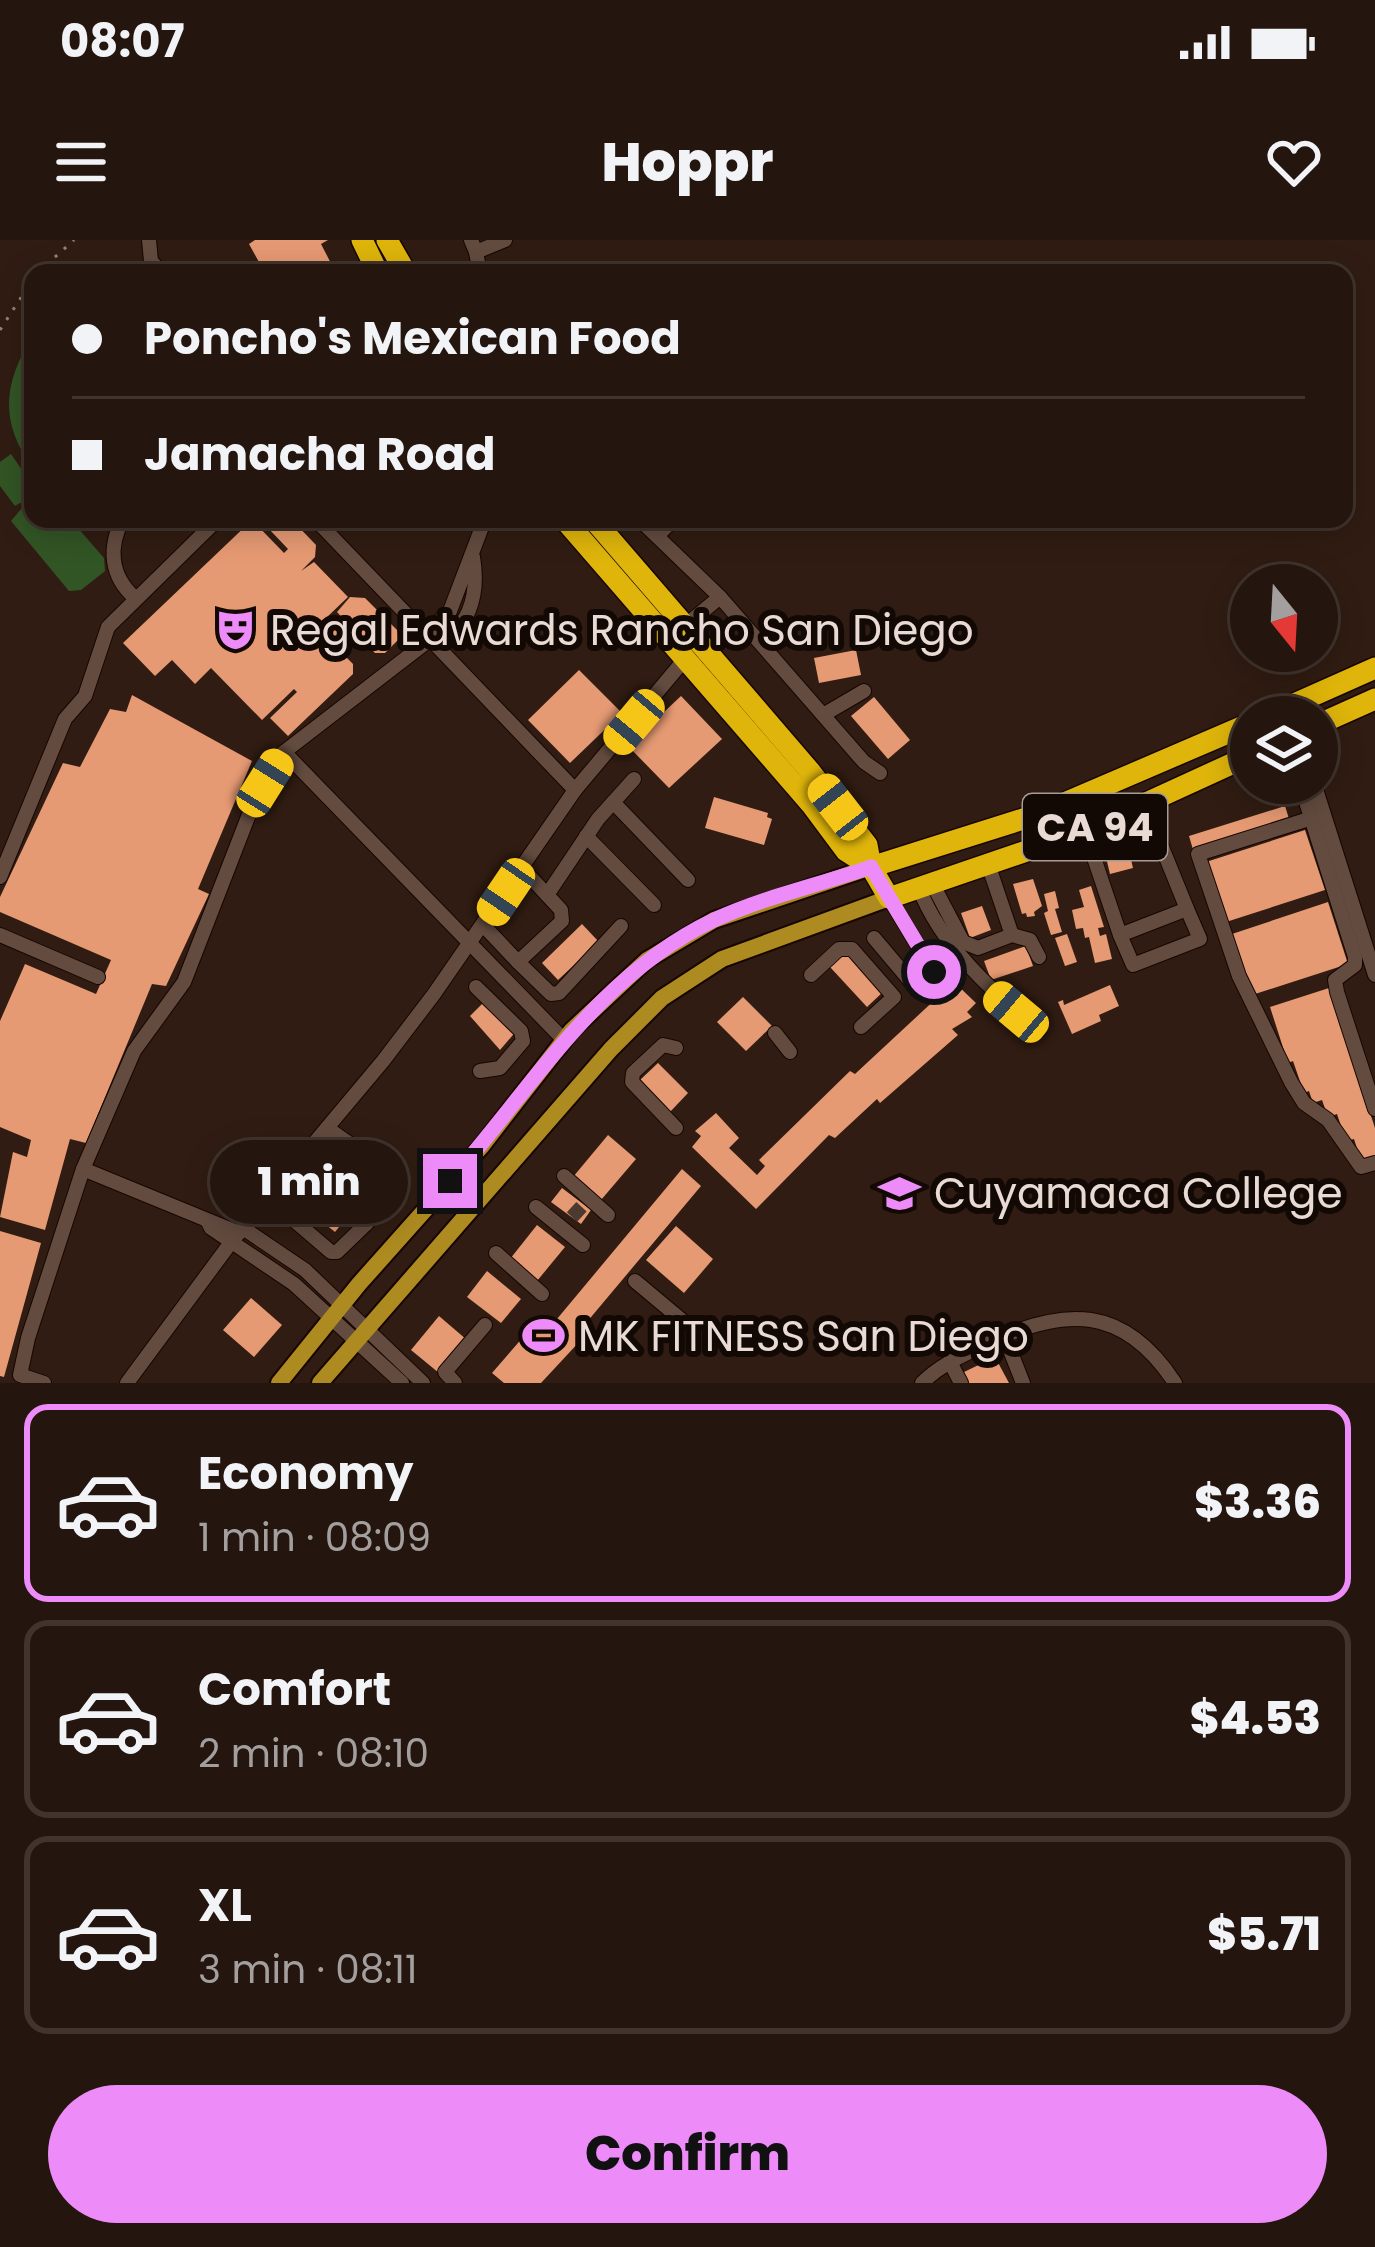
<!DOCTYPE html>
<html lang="en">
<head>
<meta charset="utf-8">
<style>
	:root { --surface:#24150e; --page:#30221c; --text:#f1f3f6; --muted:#a39f9e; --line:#41342e; --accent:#ed8cf9 }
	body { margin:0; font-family:Poppins,sans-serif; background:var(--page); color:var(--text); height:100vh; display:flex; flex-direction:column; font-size:45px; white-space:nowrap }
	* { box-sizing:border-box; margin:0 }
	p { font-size:39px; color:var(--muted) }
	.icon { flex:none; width:66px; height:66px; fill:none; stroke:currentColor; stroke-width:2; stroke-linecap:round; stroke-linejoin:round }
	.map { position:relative; height:1143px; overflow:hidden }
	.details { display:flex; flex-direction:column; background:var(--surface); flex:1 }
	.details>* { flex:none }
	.banner { position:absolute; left:24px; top:24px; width:1329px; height:264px; border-radius:24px; box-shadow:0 6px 30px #0003,0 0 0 3px var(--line); display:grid; align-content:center; height:264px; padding:0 48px; background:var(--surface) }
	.needle { width:78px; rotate:162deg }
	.tools { position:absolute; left:1230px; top:324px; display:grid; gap:24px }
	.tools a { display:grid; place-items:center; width:108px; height:108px; border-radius:50%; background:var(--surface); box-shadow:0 6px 30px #0003,0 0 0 3px var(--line); font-size:60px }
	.end { position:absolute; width:54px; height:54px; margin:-27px; border:15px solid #ed8cf9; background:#111; box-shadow:0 0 0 6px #111 }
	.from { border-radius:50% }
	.bubble { position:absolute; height:84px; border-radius:42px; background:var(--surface); box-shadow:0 6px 30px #0003,0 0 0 3px var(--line); font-size:39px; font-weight:800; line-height:84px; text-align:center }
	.car { position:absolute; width:36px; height:72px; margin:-36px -18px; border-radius:15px; box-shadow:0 0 9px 3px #0007; background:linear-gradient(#f5c518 24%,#345 0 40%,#f5c518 0 76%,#345 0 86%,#f5c518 0) }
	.banner b { display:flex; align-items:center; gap:42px; height:114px; font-size:45px }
	.banner b+b { border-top:3px solid var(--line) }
	.banner i { width:30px; height:30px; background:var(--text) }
	ul { padding:21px 0 0; list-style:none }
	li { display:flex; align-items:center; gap:36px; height:198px; margin:0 24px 18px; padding:0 24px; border:6px solid var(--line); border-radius:24px }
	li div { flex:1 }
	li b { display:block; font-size:45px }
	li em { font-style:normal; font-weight:800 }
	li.selected { border-color:var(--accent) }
	li>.icon { width:108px; height:108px; stroke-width:1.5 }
	.cta { display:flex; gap:24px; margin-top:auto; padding:24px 48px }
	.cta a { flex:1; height:138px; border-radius:72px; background:var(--accent); color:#111; font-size:48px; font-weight:800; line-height:138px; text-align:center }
	.status { display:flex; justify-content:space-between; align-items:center; height:84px; padding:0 60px; background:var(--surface); direction:ltr }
	.status svg { height:33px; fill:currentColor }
	header { display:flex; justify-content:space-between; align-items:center; height:156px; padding:0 48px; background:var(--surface); font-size:54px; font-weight:800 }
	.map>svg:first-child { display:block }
	.green { fill:#325525 }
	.building { fill:#e69a73 }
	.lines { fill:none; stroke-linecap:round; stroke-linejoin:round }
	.minor-tunnel { stroke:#4c392f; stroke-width:14; stroke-dasharray:14 7; stroke-linecap:butt }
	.minor-casing { stroke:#170601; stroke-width:16 }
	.major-casing { stroke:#170601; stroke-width:20 }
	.highway-casing { stroke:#170601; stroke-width:24 }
	.path { stroke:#938279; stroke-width:3; stroke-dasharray:3 9; stroke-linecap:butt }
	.minor { stroke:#634b3f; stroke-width:14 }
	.major { stroke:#ad8b20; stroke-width:16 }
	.highway { stroke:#dfb50b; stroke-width:21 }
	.route { stroke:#ed8cf9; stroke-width:15 }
	.labels { text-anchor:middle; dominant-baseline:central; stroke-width:12; stroke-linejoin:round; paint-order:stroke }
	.shield { fill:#120905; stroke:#a89c96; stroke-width:3 }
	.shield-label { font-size:39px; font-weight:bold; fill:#e9dbd4 }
	.poi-label { font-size:42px; fill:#e9dbd4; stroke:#120905; text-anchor:start }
</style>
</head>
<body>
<div class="status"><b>08:07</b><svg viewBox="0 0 49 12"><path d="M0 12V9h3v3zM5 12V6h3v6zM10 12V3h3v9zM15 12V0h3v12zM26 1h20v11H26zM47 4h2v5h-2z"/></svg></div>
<header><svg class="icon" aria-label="menu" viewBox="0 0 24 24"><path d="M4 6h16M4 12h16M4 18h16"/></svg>Hoppr<svg class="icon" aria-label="heart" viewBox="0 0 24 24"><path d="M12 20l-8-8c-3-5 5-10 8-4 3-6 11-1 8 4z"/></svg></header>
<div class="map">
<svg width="1375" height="1143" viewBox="0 0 1375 1143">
	<rect width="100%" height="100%" fill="#301c12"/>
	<!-- green -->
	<g class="green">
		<path d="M33 96V228C0 184 2 144 33 96Z"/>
		<polygon points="11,214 33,246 33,279 70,279 104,318 105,331 81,350 69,351 11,281 32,256 15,266 0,246 0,222"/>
	</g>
	<!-- building -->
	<g class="building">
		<polygon points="255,0 328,0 321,4 336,33 265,33 249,4"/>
		<polygon points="280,279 291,279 316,305 315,317 301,331 314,322 348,357 325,379 345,400 337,408 353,424 353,434 288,496 270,478 297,452 294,449 262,480 211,428 195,444 172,420 155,436 123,403 252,280 284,313 288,309 269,289"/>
		<polygon points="350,357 365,358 397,390 399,399 385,413 375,413 337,372"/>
		<polygon points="856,410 861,435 819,443 814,418"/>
		<polygon points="579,430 622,473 570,523 528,480"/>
		<polygon points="132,455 252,521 198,649 209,654 166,746 152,744 86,903 70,899 45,990 0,977 13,912 27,917 31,900 0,887 0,781 25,724 96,754 111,720 0,672 0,657 63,523 80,527 110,469 126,472"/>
		<polygon points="681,456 722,499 669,548 628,506"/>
		<polygon points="874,457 910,500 888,519 851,476"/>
		<polygon points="714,557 768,573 767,577 772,579 764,605 705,588"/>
		<polygon points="1285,566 1290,582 1194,613 1189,596"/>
		<polygon points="1305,590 1325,650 1226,682 1206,622"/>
		<polygon points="1129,611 1133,628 1110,634 1106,617"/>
		<polygon points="1033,639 1042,666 1034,672 1035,676 1027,677 1026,673 1022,674 1013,644"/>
		<polygon points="1091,646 1104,687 1098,688 1100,696 1106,694 1112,719 1095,723 1089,697 1085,698 1083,688 1076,689 1072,670 1084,667 1079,650"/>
		<polygon points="1055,651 1059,668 1055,669 1062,692 1051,695 1044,673 1048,671 1044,654"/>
		<polygon points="1328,662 1348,724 1252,755 1232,694"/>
		<polygon points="982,666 991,690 970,698 961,673"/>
		<polygon points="582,684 599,702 558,740 542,723"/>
		<polygon points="1067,694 1077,722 1065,726 1055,698"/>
		<polygon points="1026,706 1033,726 991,740 984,721"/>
		<polygon points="848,711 884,751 867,767 830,727"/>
		<polygon points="954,742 976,763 967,772 972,777 952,789 958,795 880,863 877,859 835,898 829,895 756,969 692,907 701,896 695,891 716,873 739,898 729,908 757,935 765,926 759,920 850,831 855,834"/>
		<polygon points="1110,745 1119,766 1099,775 1101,781 1072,794 1058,762 1063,760 1064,765"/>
		<polygon points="1329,748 1375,888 1375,920 1362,924 1354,899 1346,901 1337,874 1328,877 1322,860 1313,863 1309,851 1304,853 1293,821 1288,823 1270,767"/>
		<polygon points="743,757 772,786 746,811 717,782"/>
		<polygon points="486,760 518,789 500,810 470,776"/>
		<polygon points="658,823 688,853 670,872 639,841"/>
		<polygon points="608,895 636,919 601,960 573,937"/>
		<polygon points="354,899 376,918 374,929 358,948 331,926"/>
		<polygon points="682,929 701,946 576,1095 581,1100 541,1143 504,1143 492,1133 537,1081 557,1079"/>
		<polygon points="307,943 348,976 335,992 294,959"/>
		<polygon points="562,948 591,970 581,984 551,962"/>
		<polygon points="537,985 565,1007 537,1041 510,1019"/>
		<polygon points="676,986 713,1019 684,1053 646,1020"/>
		<polygon points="0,991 41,1003 4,1137 0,1136"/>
		<polygon points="487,1031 521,1059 501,1083 467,1057"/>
		<polygon points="251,1058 282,1085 254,1117 223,1090"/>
		<polygon points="439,1076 467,1100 439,1133 411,1110"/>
		<polygon points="995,1117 1009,1143 967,1143 962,1133"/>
	</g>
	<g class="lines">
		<!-- minor-tunnel -->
		<polyline class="minor-tunnel" points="572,977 584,964"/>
		<defs>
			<g id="minor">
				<polyline points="149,0 151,21 162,33"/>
				<polyline points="471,0 476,12 505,0"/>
				<polyline points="476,12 480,33"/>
				<path d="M123 279C108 307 110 336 135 358"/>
				<polyline points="315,279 575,550"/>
				<polyline points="639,279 720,357 685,386"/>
				<polyline points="657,296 674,279"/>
				<polyline points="720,357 823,475 864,451"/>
				<polyline points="428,401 434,386 450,371 485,279"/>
				<polyline points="823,475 864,522 880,533"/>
				<polyline points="284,512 564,800"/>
				<polyline points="1300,543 1355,717 1355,725 1335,740 1337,752 1375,869"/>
				<polyline points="1314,543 1375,735"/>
				<polyline points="613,562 688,640"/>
				<polyline points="1312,578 1198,614 1239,736 1291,842 1304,863 1328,880 1361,927 1375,923"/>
				<polyline points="1085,591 1120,695 1187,669 1144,563"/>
				<polyline points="586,596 654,665"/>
				<polyline points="0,637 65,479 85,456 108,387 218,279"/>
				<polyline points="932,643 963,702 978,708 1012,695 988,624"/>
				<path d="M919 648C941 705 992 752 1039 790"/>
				<polyline points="547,655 598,579 634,539"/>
				<polyline points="889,658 934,732"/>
				<polyline points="484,686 518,722 562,681 561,670 522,628"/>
				<polyline points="0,695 98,737"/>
				<polyline points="1012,695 1030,700 1039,717"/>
				<polyline points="1120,695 1133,725 1200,699 1187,669"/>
				<polyline points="874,698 917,749"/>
				<polyline points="518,722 551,754 559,753 621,686"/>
				<polyline points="811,735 839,709 852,709 894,757 861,787"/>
				<polyline points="476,747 521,791 523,801 500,828 480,831"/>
				<polyline points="775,793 790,812"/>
				<polyline points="327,888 350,904"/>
				<polyline points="676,888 632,842 633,833 663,805 676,808"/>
				<path d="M83 929 134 811 184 742 255 559 284 512 428 401C471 397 479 352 473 317"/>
				<polyline points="564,936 608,975"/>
				<polyline points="268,958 331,1012 337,1012 366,984 324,946"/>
				<polyline points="536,967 583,1005"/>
				<polyline points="208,982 211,988 294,1044 402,1143"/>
				<polyline points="366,984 392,953 393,940 373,921"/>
				<polyline points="243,988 305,1030 423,1143"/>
				<polyline points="496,1013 542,1054"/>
				<polyline points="635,1041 684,1082"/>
				<polyline points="1004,1095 1023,1143"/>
				<polyline points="950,1122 961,1143"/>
				<polyline points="44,1143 20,1135 28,1098 83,929 239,993"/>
				<polyline points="127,1143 232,1001 383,821 434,754 575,550 685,419"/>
				<polyline points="455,1143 445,1132 485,1085"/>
				<path d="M922 1143C940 1125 963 1115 986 1104 1065 1066 1124 1065 1175 1143"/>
			</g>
			<g id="major">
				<polyline points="279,1143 359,1044 481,907 572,790 647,720 714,680 871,627"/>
				<polyline points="320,1143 611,809 662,758 722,719 889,658"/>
			</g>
			<g id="highway">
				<polyline points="362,0 378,33"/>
				<polyline points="387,0 406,33"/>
				<polyline points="564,279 811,564 846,611 871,627 1039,574 1251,483"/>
				<polyline points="593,279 809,530 867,605 871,627 889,658 1085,591 1251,515"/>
				<polyline points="1265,477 1375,428"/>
				<polyline points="1317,485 1375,459"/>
			</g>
		</defs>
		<!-- minor casing -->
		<use href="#minor" class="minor-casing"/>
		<!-- major casing -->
		<use href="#major" class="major-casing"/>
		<!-- highway casing -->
		<use href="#highway" class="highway-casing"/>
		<!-- path -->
		<g class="path">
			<polyline points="37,33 74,0"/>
			<polyline points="0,90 33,39"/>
		</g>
		<!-- minor -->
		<use href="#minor" class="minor"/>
		<!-- major -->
		<use href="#major" class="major"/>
		<!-- highway -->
		<use href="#highway" class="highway"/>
	</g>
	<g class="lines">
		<!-- route -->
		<path class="route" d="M450 941C532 848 598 735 714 680 764 657 819 645 871 627L934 732"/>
	</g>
	<!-- icons -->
	<defs>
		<symbol id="theatre-bare" viewBox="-9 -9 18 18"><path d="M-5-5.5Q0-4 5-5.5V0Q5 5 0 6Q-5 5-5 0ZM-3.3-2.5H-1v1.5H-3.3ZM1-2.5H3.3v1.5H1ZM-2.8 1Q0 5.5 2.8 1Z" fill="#ed8cf9" stroke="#120905" stroke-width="2.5" paint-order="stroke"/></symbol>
		<symbol id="university-bare" viewBox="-9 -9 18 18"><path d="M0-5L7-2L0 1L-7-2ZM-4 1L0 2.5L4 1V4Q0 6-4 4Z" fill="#ed8cf9" stroke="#120905" stroke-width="2.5" paint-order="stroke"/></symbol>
		<symbol id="stadium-bare" viewBox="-9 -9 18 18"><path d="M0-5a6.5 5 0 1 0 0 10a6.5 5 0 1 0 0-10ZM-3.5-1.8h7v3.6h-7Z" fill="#ed8cf9" stroke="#120905" stroke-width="2.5" paint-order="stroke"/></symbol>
	</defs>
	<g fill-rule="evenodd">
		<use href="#theatre-bare" x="206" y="360" width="59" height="59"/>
		<use href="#university-bare" x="870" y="924" width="59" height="59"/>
		<use href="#stadium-bare" x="514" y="1066" width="59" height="59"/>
	</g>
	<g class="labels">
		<!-- shield labels -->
		<rect class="shield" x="1023" y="554" width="144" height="66" rx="9"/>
		<g class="shield-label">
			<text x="1095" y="587">CA 94</text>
		</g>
		<!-- poi labels -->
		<g class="poi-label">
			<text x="270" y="390">Regal Edwards Rancho San Diego</text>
			<text x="934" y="953">Cuyamaca College</text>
			<text x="578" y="1096">MK FITNESS San Diego</text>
		</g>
	</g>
</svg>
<div class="tools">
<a><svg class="needle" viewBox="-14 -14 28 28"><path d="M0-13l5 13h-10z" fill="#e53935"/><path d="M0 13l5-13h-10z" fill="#a39f9e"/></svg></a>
<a><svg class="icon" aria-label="layers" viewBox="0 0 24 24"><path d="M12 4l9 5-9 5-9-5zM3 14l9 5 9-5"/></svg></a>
</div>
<i class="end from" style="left:934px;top:732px"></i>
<i class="end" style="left:450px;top:941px"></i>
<div class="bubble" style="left:210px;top:900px;width:198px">1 min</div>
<i class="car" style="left:634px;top:482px;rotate:220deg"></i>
<i class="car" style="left:265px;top:543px;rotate:32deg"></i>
<i class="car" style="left:838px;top:567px;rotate:322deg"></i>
<i class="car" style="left:506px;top:652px;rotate:214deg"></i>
<i class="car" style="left:1016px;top:772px;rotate:310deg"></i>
<div class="banner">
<b><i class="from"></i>Poncho's Mexican Food</b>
<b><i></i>Jamacha Road</b>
</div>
</div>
<section class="details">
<ul>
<li class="selected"><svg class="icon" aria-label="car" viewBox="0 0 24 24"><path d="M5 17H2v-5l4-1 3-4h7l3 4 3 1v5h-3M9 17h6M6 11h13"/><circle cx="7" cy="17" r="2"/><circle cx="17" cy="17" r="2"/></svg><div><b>Economy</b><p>1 min · 08:09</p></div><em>$3.36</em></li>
<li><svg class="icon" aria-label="car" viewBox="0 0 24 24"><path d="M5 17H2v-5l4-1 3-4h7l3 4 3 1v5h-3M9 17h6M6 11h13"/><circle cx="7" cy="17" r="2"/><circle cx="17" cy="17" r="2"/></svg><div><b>Comfort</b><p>2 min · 08:10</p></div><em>$4.53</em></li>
<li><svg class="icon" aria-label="car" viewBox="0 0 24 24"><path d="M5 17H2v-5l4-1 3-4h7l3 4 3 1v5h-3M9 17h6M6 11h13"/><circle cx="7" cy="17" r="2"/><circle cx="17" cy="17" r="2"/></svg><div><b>XL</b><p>3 min · 08:11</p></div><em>$5.71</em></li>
</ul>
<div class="cta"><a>Confirm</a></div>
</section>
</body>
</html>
